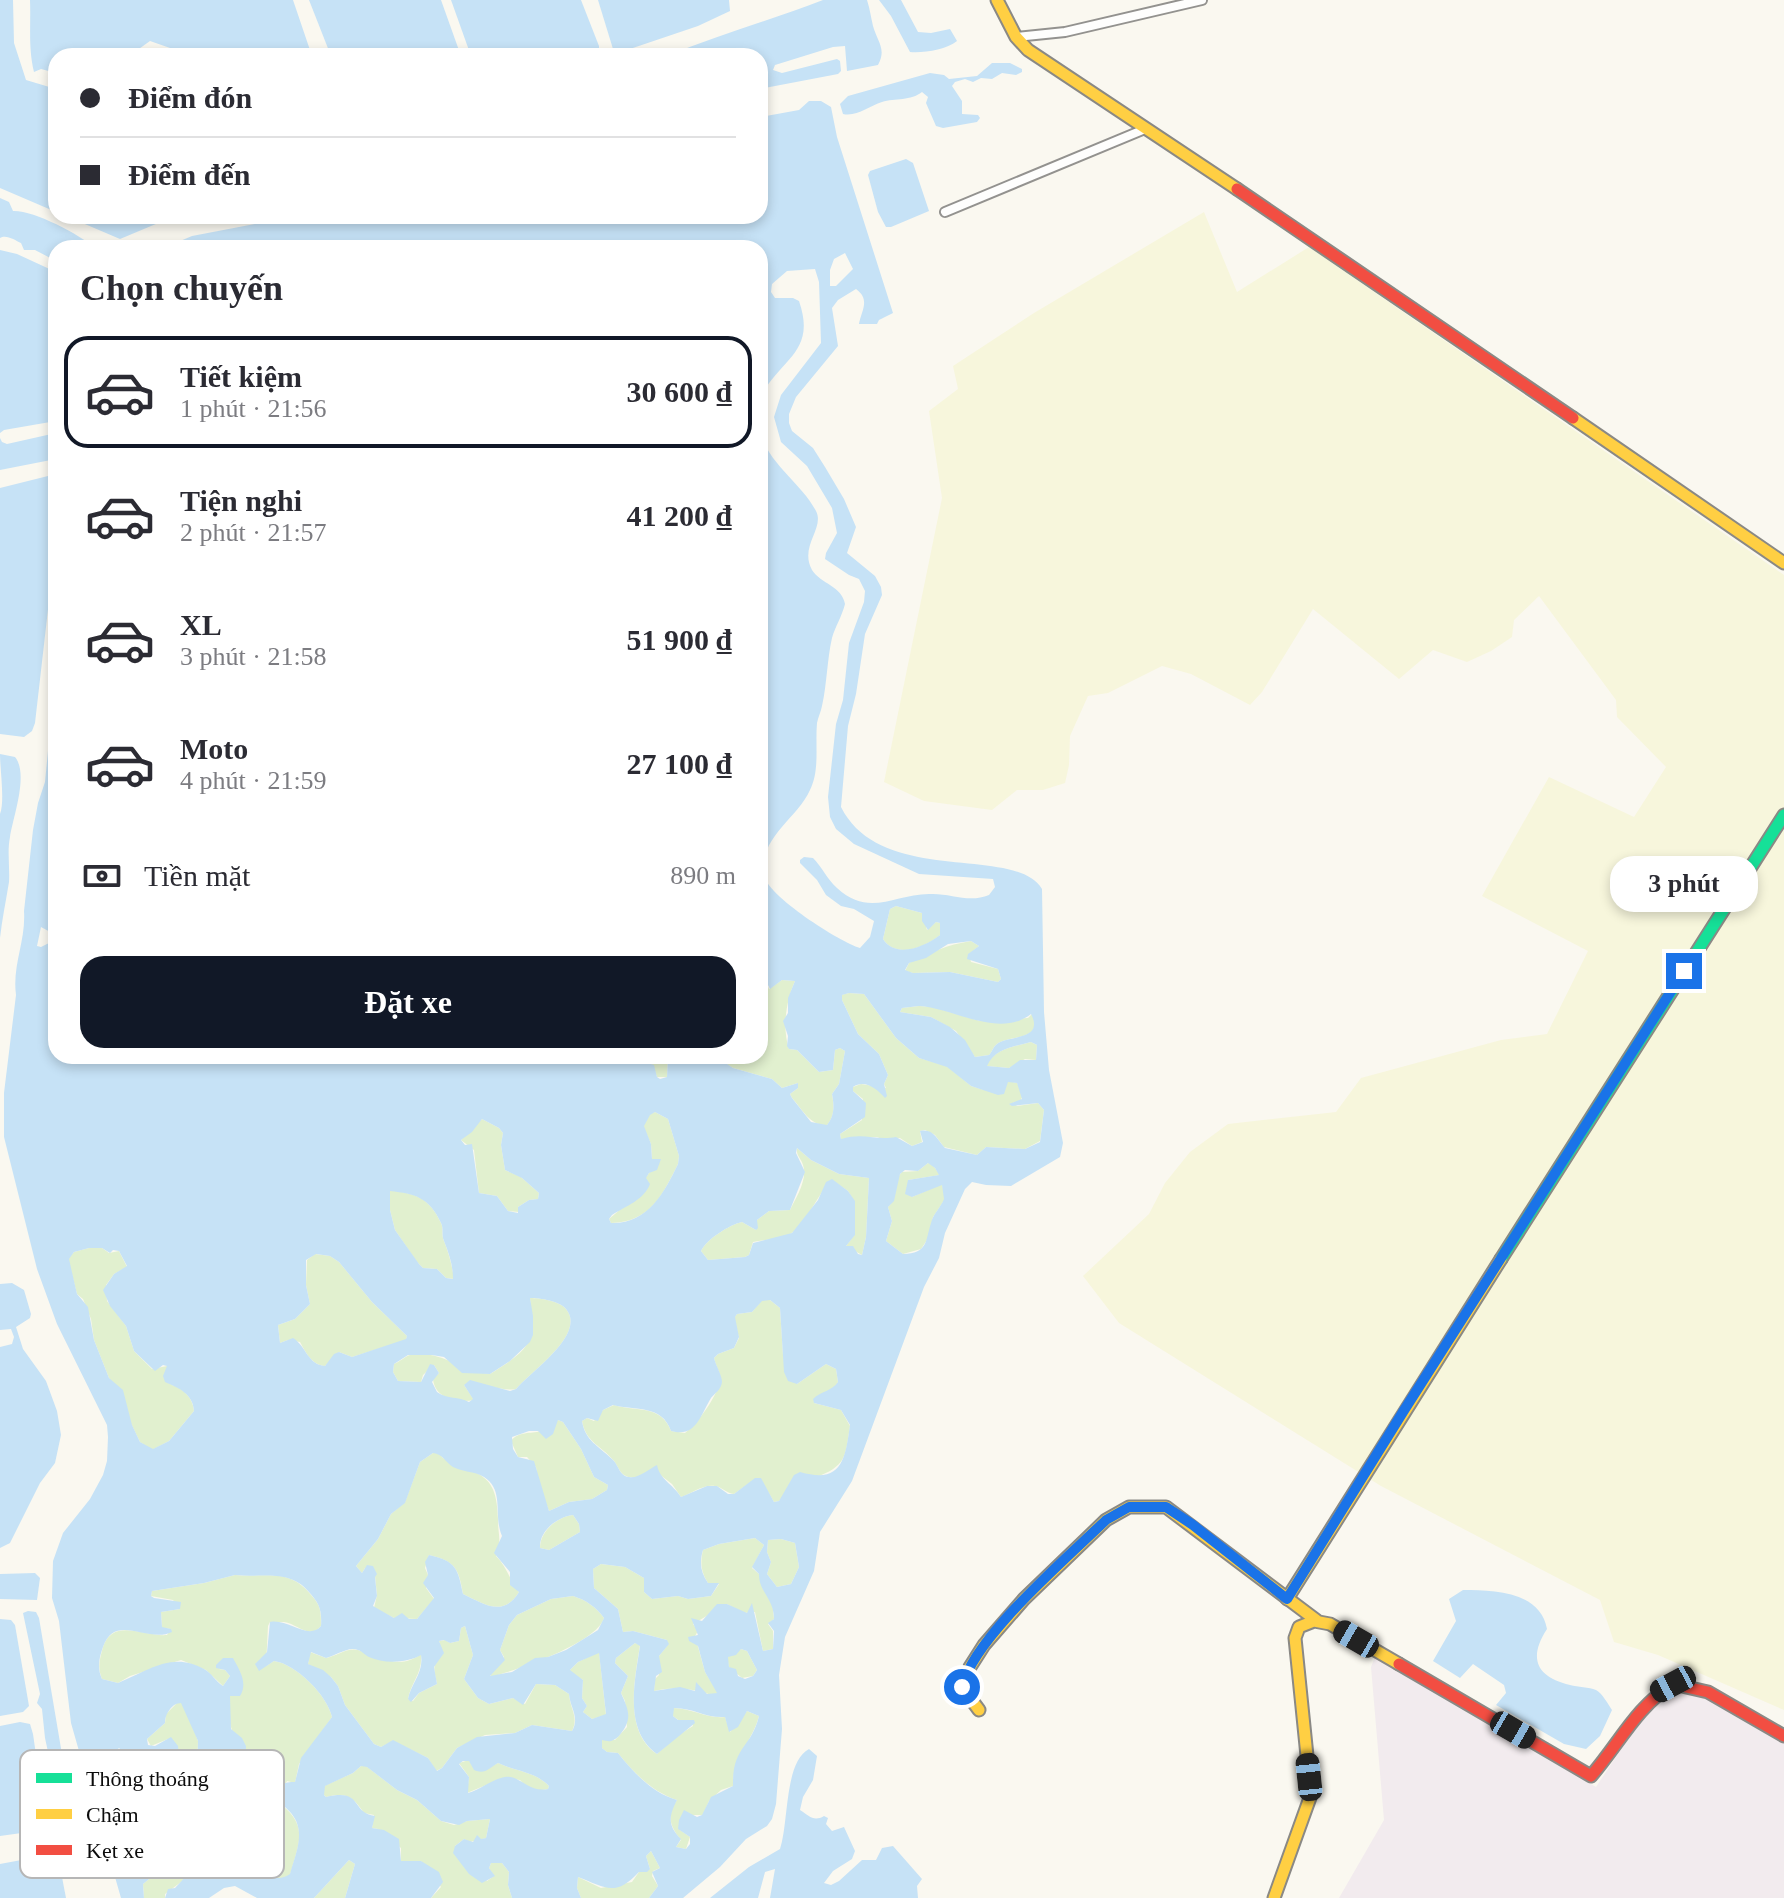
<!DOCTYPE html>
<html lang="vi">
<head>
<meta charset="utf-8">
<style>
	:root { --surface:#fff; --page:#f2f2f3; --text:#2b2b33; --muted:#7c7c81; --line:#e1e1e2; --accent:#111827 }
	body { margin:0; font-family:"Times New Roman",serif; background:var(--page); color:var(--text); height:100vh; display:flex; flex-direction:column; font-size:30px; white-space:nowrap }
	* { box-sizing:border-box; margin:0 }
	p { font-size:26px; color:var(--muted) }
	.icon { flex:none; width:44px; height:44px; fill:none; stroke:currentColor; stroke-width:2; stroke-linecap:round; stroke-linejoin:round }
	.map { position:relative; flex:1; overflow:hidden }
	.panel { position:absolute; left:48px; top:240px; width:720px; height:824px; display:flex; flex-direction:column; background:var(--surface); border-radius:24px; box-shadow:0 4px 12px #0003 }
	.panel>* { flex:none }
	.guide { position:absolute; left:48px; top:48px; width:720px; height:176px; border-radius:24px; box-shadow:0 4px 12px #0003; display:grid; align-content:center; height:176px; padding:0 32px; background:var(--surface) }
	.end { position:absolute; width:36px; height:36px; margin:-18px; border:10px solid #1a73e8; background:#fff; box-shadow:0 0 0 4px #fff }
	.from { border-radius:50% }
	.bubble { position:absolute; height:56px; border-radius:24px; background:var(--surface); box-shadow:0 4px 12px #0003; font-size:26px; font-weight:600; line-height:56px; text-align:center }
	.car { position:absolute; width:24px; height:48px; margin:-24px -12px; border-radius:10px; box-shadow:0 0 6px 2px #0007; background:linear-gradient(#222 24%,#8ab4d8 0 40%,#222 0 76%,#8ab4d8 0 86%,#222 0) }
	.guide b { display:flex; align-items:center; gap:28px; height:76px; font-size:30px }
	.guide b+b { border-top:2px solid var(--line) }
	.guide i { width:20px; height:20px; background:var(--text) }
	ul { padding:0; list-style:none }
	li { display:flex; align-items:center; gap:24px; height:112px; margin:0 16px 12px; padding:0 16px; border:4px solid transparent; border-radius:24px }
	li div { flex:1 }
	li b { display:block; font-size:30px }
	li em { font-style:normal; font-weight:600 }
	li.active { border-color:var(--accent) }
	li>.icon { width:72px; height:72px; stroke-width:1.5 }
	h2 { padding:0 32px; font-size:36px; line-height:96px }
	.pay { display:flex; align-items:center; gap:20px; height:88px; padding:0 32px; font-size:30px }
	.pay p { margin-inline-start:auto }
	.cta { display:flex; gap:16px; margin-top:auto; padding:16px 32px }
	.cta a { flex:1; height:92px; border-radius:24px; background:var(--accent); color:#fff; font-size:32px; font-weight:600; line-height:92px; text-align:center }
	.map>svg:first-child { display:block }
	.industrial { fill:#f2ebee }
	.farmland { fill:#f7f6dc }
	.green { fill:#e1f0cf }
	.water { fill:#c6e2f6; fill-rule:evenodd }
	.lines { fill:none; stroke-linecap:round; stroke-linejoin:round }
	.street-casing { stroke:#93928f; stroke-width:12 }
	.fast-casing { stroke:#8a8985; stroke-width:15 }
	.slow-casing { stroke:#8a8985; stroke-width:15 }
	.jam-casing { stroke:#8a8985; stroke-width:15 }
	.street { stroke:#fefefd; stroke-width:8 }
	.fast { stroke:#16e098; stroke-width:11 }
	.slow { stroke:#ffcf43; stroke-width:11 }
	.jam { stroke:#f24e42; stroke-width:11 }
	.route { stroke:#1a73e8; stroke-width:10 }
	.key { fill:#fff; stroke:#b6b6b6; stroke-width:2 }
	.key-label { font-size:22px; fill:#0c0c0c }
</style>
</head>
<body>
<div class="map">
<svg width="1784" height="1898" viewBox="0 0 1784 1898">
	<rect width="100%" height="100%" fill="#faf8f0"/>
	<!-- industrial -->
	<polygon class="industrial" points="1375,1657 1596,1787 1633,1731 1658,1702 1674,1693 1705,1696 1784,1742 1784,1898 1339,1898 1384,1820 1371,1667"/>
	<!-- farmland -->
	<polygon class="farmland" points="1204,212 1237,292 1309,247 1784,575 1784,1710 1658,1655 1614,1642 1600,1600 1381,1486 1119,1323 1083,1276 1149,1214 1165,1183 1190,1152 1228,1124 1336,1112 1361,1078 1501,1040 1547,1034 1588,951 1482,896 1549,777 1634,817 1666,767 1617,717 1616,700 1539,596 1514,620 1512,637 1491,651 1467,662 1433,650 1399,679 1313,609 1262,692 1250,705 1191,674 1162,666 1108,693 1088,696 1070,736 1069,765 1065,783 1043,790 1017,790 992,810 924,801 884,782 942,498 929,411 958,389 953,366 1034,313"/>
	<!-- green -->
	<g class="green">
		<path d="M896 906 922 913 927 930 936 922 940 923V935C924 948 896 959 883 939L890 909Z"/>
		<path d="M971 941 979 946 969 954 971 962 998 969 1001 979 998 982 950 972 913 973 905 971 909 963C932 952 946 945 971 941Z"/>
		<path d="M761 979H765L769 989 782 980 795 981C786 1001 782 1028 789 1049L797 1050 819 1072 833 1070 835 1050 840 1048 845 1051 839 1084 832 1094C834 1105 835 1116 827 1125 810 1126 803 1110 792 1098L790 1094 798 1088V1083L782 1088 772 1079 733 1068 715 1057C725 1055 732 1062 741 1061V1056H760Z"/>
		<polygon points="849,993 864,994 896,1038 919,1058 947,1066 971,1086 984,1090 1005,1085 1008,1081 1017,1083 1023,1095 1020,1102 1013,1102 1017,1106 1038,1103 1044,1110 1040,1141 1025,1149 986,1147 977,1155 944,1147 935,1135 925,1130 920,1131 922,1142 912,1146 900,1138 884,1140 877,1137 841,1139 840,1134 862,1120 863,1099 853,1091 853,1087 861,1084 886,1088 884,1084 888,1075 879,1054 858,1034 842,1000 841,995"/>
		<path d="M919 1006 933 1007 980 1021 1028 1018 1032 1014C1045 1041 1008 1035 997 1044 993 1047 992 1052 989 1055L975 1057 956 1031 931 1017 900 1012 902 1008Z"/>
		<path d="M1031 1042 1037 1045 1036 1060 1025 1059 1009 1068 986 1066C995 1048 1013 1047 1031 1042Z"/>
		<polygon points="626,1056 668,1056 667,1077 657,1077 653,1065"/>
		<path d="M655 1112 668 1119 679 1156 678 1164C662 1196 650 1222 611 1223L609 1219 622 1208 660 1159H652L651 1144 643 1126 650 1114Z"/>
		<polygon points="482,1119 499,1128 503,1133 501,1145 505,1170 521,1177 539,1193 538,1199 529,1200 518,1207 519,1212 508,1211 497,1196 479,1193 474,1150 461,1140"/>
		<path d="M797 1148 811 1160 839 1174 869 1178 866 1237 862 1255 846 1246 855 1234 854 1201 848 1191 832 1180C819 1191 805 1227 790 1234 780 1239 764 1240 753 1242L749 1255 745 1257 708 1260 701 1251C707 1239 729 1225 742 1222L756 1230 757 1220 769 1211 790 1210C796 1198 808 1179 803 1165 801 1158 796 1156 797 1148Z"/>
		<path d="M928 1163 932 1164 940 1175 908 1180 912 1197 942 1184 945 1199 933 1217 929 1237 921 1249 903 1254 886 1241 892 1221 888 1207C899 1197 892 1182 902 1172L918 1171Z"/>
		<path d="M390 1190C416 1194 429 1197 441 1223 444 1229 441 1235 444 1241 449 1254 452 1265 454 1279L446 1278 437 1269 423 1268 417 1262 395 1230 390 1210Z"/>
		<path d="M89 1248H102L109 1253 119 1251 127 1267 114 1274 106 1285 107 1301 126 1326 134 1351 152 1369 167 1366 172 1385C184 1388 193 1399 194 1411L169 1441 152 1450 140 1442 109 1378 94 1340 91 1319 83 1299 77 1294 68 1259 74 1252Z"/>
		<path d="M315 1254 330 1256 339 1262 372 1302 407 1336 406 1340 352 1357 339 1352 325 1366C312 1365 306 1353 300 1342L288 1340 280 1343 278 1325 295 1319 310 1304 306 1285 307 1260Z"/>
		<path d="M530 1298C540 1298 560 1301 566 1309 587 1334 530 1372 516 1389 499 1392 483 1381 464 1385L474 1400C457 1403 435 1399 433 1379L439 1373 434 1365 423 1375 421 1382 398 1381 393 1372 394 1364C399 1362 406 1356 410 1355 439 1349 462 1371 490 1374 531 1348 535 1345 530 1298Z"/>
		<path d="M762 1300H770L780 1308 783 1355 797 1384 826 1364 836 1369 838 1382 834 1389 814 1403 841 1410 850 1426C845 1457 847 1466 814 1478L808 1475 779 1501 774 1502 760 1478 755 1479 734 1494C726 1493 722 1487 715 1486 703 1484 691 1494 681 1497L672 1484 659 1474C650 1475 634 1480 626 1476 620 1474 618 1466 614 1461 602 1446 586 1443 582 1421L587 1418 594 1421 603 1410 614 1405C636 1412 661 1404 671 1431L685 1433C697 1424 720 1394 720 1377 720 1372 715 1364 714 1358L718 1354 734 1348 739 1338 734 1318 737 1314 752 1312Z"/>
		<path d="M558 1420 563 1422 581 1449 594 1477 608 1485 607 1490 592 1499 569 1502 549 1511 538 1482 536 1467 527 1457H518L511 1441C519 1431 530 1434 541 1431 546 1430 554 1424 558 1420Z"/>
		<path d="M433 1453H439L443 1458C480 1476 497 1472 498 1519 498 1537 502 1537 496 1556 507 1567 510 1581 519 1592 503 1618 484 1604 463 1594 459 1570 456 1561 429 1555L425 1568 428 1575 426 1588 434 1599 417 1619 394 1618 374 1608 377 1595 375 1576 365 1568 362 1573 356 1566 378 1539 391 1514 405 1502 420 1462Z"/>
		<path d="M573 1515 579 1524 580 1532 549 1550 540 1548C540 1531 557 1517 573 1515Z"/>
		<path d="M755 1538 764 1545 752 1568 759 1574 763 1589 772 1600 774 1619 768 1624 773 1631V1649L763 1651 755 1612 744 1613 727 1604 693 1624 698 1631 695 1636 705 1672 718 1693 712 1695C695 1689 673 1686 654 1691L655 1679 659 1675V1656L667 1646V1640L633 1631 623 1632 618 1609 594 1588 593 1569 601 1564 625 1567 644 1578V1592L652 1599 678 1596 688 1599 711 1596 719 1584 708 1583C701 1572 700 1563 703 1550L719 1544Z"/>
		<polygon points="781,1539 795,1543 799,1567 791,1584 777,1587 767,1574 771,1562 767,1552 768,1540"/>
		<path d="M235 1575C267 1578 289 1567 312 1596 321 1606 321 1612 321 1626 309 1640 298 1624 284 1622 282 1622 271 1622 270 1622L268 1626 266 1666 274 1661C296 1664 327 1695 332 1717L299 1764 295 1783 287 1781 277 1801C310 1826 299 1841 290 1875 284 1879 280 1881 273 1877 250 1864 271 1852 263 1839 261 1836 257 1834 255 1830 237 1805 241 1789 246 1759 245 1748 236 1741 232 1730 224 1709 231 1680 233 1659L219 1669 225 1670 230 1676 223 1686 206 1670 181 1660 130 1676 118 1683 102 1679C97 1667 100 1658 103 1647 113 1617 144 1637 167 1635L171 1629 162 1628 161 1612 180 1609 173 1600 151 1596 152 1591 204 1583Z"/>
		<path d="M573 1596C586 1600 596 1607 604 1618 597 1643 515 1671 490 1677 492 1668 502 1666 504 1657L500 1650 509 1625 517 1615 551 1599Z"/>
		<path d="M465 1626 473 1655 464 1679 478 1698 489 1704 513 1698 525 1704 536 1684 555 1685 569 1694C570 1709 579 1717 572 1731L532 1725 515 1733 485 1735 457 1748 442 1768 436 1771 428 1758 393 1741 381 1747 374 1744 345 1705 338 1686 331 1677 308 1664 310 1652 326 1658C336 1656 348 1647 358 1650 380 1656 398 1671 421 1654 423 1673 411 1682 408 1699L413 1701 419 1693 437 1684C436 1678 433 1670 435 1665 438 1655 443 1652 439 1641L445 1640 450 1643 459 1641 461 1628Z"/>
		<path d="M635 1643 640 1645C635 1678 623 1732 657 1754L677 1736 693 1726 691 1720 681 1722 673 1716V1708C692 1708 706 1719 725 1717L730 1732 747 1711 759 1716C753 1740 732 1759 733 1786L721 1790 709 1801 703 1815H693L680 1830 690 1837 686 1849 676 1847 681 1840C670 1826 666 1816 677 1800 652 1792 633 1772 618 1753L607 1752 602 1748V1740H615L627 1727 625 1701 621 1693 628 1676 615 1663 616 1658Z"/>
		<polygon points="741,1649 747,1651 757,1670 753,1676 742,1678 729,1667 727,1657"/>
		<polygon points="599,1652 606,1715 592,1719 583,1712 587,1706 582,1698 583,1680 569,1671 578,1662"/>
		<path d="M177 1703H182L186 1707 198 1741 195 1818 202 1841 194 1855 197 1870 165 1894V1898H144L143 1884 154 1875C154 1865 146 1862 140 1856L144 1843 147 1841 161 1847 160 1836 163 1831H168L178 1838 176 1826H164L157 1821 158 1813 167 1798 169 1790 168 1761 173 1756 168 1739 151 1746 147 1739 165 1723 166 1714Z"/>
		<path d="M469 1760 472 1765 492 1766 498 1763C517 1772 534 1771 549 1786L548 1789C537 1792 527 1789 520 1780L503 1778 467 1793 469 1777 459 1763Z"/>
		<path d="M361 1766H366L397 1790 417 1800 441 1821 454 1825 467 1821 490 1819 486 1838 470 1842 464 1839 455 1846 487 1881 494 1876 489 1868 491 1863H502L509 1872 508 1885 512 1898H431L441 1887 421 1861H401V1848L378 1829 372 1828 374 1815 364 1813C353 1796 345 1792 326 1797L324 1795V1786L353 1773Z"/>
		<polygon points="651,1851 660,1868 653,1871 652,1876 658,1886 649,1898 581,1898 577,1888 578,1877 601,1888 632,1882 639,1872 650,1869 646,1856"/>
		<polygon points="349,1860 355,1864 345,1898 314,1898"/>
	</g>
	<!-- water -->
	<g class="water">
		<polygon points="0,0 13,0 14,43 26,80 56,89 56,212 0,188"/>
		<path d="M30 0H293L312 56H193L150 41 129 56H56V73L41 69 34 72C28 47 31 25 30 0Z"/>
		<polygon points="309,0 441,0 461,56 331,56"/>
		<polygon points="451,0 581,0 599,46 599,56 471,56"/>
		<polygon points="598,0 729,0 730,11 698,26 624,51 613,49"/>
		<path d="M823 0H867C870 9 871 18 873 26 877 41 887 49 878 65L847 71 845 46 833 47 775 65 773 70 782 73 837 59 840 61 841 71 838 74 760 89V56H667C718 35 771 20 823 0Z"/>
		<path d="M879 0H901L918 32 931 33 950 29 957 41C946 50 924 53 910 52L891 16Z"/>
		<path d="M992 63H1010L1022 69V72L1016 75 1002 73 992 79 981 78 973 82 965 79 955 82 952 86 962 101V114L978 115 980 118 977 122 943 128 936 126 926 103 928 97 922 92C911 101 895 98 882 102 869 106 857 117 843 114L840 104 848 96 930 73 944 75 949 79 977 76Z"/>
		<path d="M809 101H821L831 107 837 137 893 313 879 320 877 324H859C861 311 871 300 856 289L838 300 832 308 838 346 796 397 789 414V423L792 431 813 448 825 467 844 499 856 527 847 553 875 576 881 587 882 595 865 634 856 694 848 726 841 807C881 887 1015 844 1042 889L1044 1012 1049 1070 1063 1143 1060 1157 1011 1186 986 1185 972 1182 965 1189 945 1233 939 1258 924 1287 852 1481 820 1532 814 1571 785 1637 779 1675 782 1729 776 1804 772 1819 767 1826 746 1839 720 1867 683 1898H649L658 1886 652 1872 660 1868 651 1851 646 1856 650 1869 647 1872H639C615 1898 605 1887 578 1877L577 1888 581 1898H512L508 1885 509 1872 502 1863H491L489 1868 495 1876 482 1883 469 1874 453 1853 455 1846 464 1839 473 1842 477 1835 481 1839 486 1838 490 1819 467 1821 459 1825 441 1821 417 1800 397 1790 367 1767 361 1766 353 1773 325 1786 324 1795 326 1797C364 1788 350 1813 375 1816L372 1828 384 1830 399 1839 401 1861H421L439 1872 443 1882 431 1898H345L355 1864 349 1860 314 1898H257L235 1886 224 1888 209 1898H165L168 1889 175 1888 189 1873 197 1870 194 1855 202 1841 195 1818 198 1741 181 1703C172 1703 165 1714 165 1723L147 1739 148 1745 155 1746 171 1737 178 1746 179 1756 170 1758 168 1761C168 1772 171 1785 168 1796 165 1806 158 1809 157 1820L164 1826 181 1828 183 1836 178 1838 168 1831H163L160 1836V1849H155L151 1843H144L140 1856 149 1862 154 1875 143 1884 144 1898H121L71 1723 59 1621 52 1598 53 1561 63 1533 90 1499 103 1475 107 1461 108 1437 107 1425 57 1324 37 1269 4 1137V1093L16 995C12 965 26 941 24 911L33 830 38 803 45 782 56 668V931L52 933 41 927 37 946 41 947 49 943 56 945V1056H626L654 1065 657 1077 660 1079 667 1077 668 1056H715L733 1068 772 1079 782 1088 798 1083V1088L790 1094 792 1098 811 1122 827 1125C835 1116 834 1104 832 1094L839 1084 845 1051 840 1048 835 1050 833 1070 819 1072 797 1050 789 1049 787 1046 788 1036 783 1021 788 1013V998L795 981 782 980 770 989 765 979 760 982V431C768 464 801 482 816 511 825 528 799 546 812 570 821 584 842 586 845 604 842 616 835 627 832 638 827 660 827 684 822 706 821 712 818 717 817 723 815 745 820 770 810 790 797 819 758 838 764 875 767 896 840 942 860 948L870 937 874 921 854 909 841 906 826 895 817 880 800 863V860L804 857 813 858C822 867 827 879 837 888 871 919 896 892 933 894 952 894 970 903 989 895L995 887 993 879 919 874 854 844 836 829 830 817 828 797 836 724 843 700 849 643 864 602 865 591 859 579 849 575 825 559 826 553 837 533 832 508 807 466 781 442 774 417 781 395 821 343 819 282 815 269 787 271 772 284 771 292 775 298H793L799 301C817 353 780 358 760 398V248H139L146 245 166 247 192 236 296 216H760V117L799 110ZM845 253 853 269 836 286H830V270L834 259ZM896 906 922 913V921L928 930 936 922 940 923V935C924 947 896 959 883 939L890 909ZM971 941 979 946 968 954 967 959 998 969 1001 979 998 982 950 972 913 973 905 970 909 963 926 958 948 944ZM849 993 864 994 896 1038 919 1058 947 1067 971 1086 998 1095 1004 1094 1008 1082 1017 1083 1022 1099 1009 1104 1012 1106 1038 1103 1044 1110 1040 1142 1025 1149 986 1147 977 1155 945 1148C937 1139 933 1128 920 1131L923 1142 912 1146 896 1137C876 1141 864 1132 841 1139L840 1134 865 1117 866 1103 853 1091V1087C865 1079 877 1089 885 1098L887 1096 884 1084 888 1075 879 1054 858 1034 842 1000V995ZM919 1006C954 1008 999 1039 1031 1014 1045 1041 1007 1035 997 1044 993 1047 992 1052 989 1055L975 1057 965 1040 950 1027 931 1017 900 1012 902 1008ZM1031 1042 1037 1045 1036 1060H1020L1009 1068 987 1066C995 1048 1013 1047 1031 1042ZM655 1112 668 1119 679 1156 678 1164C664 1193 648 1224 611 1223L609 1219 612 1215C626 1206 644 1200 650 1184L646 1178 649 1173 657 1170 661 1159H652L651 1144 644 1126 650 1115ZM482 1119 499 1128 503 1133 501 1145 505 1170 522 1178 539 1193 538 1199 529 1200 518 1207V1213L508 1211 497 1196 479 1193 472 1144 465 1145 461 1140 472 1132ZM797 1148 811 1160 839 1174 869 1178 866 1237 862 1255 858 1254 853 1246H846L855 1235V1201L848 1191 832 1179 826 1182 818 1200 792 1233 753 1243 749 1255 745 1257 708 1260 701 1251C707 1239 729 1225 742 1222L756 1230 758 1228 757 1220 769 1211 790 1210 805 1172 796 1153ZM928 1163 935 1168 939 1175 908 1180 905 1194 912 1197 942 1185 944 1199C941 1207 933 1214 931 1223 925 1242 928 1253 903 1254L886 1241 892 1221 888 1207 894 1201 900 1174 905 1170 918 1171ZM390 1191C415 1194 429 1197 441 1223 444 1229 441 1235 444 1241 449 1254 453 1265 453 1279L446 1278 437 1269 423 1268 419 1264 395 1230 390 1210ZM89 1248H102L110 1253 113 1250 119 1251 127 1266 114 1274 103 1290 110 1306 126 1326 134 1351 155 1371 163 1365 167 1366 163 1376 165 1382C179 1388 193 1394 194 1411L169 1441 153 1449 140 1442 132 1425 123 1390 109 1378 94 1340 88 1307 77 1294 69 1259 74 1252ZM316 1254 330 1256 339 1262 372 1302 407 1336 406 1339 352 1357 339 1352 334 1354 325 1366C308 1365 306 1346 293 1338L280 1343 278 1325 295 1319 310 1304 306 1285V1260ZM530 1298C540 1298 560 1301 566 1309 587 1334 530 1372 516 1389L510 1391 470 1380 464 1385 473 1399 469 1402C458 1396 448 1400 437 1392L432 1382 439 1373 434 1365 430 1364 421 1382 398 1381 393 1372 394 1364 408 1355H432L444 1357 462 1373 490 1374 510 1361 530 1342 533 1335V1316ZM770 1300 780 1308 784 1372 788 1381 797 1384 826 1364 836 1369 838 1382C832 1391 821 1391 813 1399L814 1403 841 1410 850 1425C845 1460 842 1484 800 1472L794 1475 779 1501 774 1502 761 1478H755L734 1494H728L717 1486H707L681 1497C673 1484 660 1480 657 1465 649 1469 638 1479 629 1477 619 1476 619 1465 612 1459 599 1446 585 1441 582 1421L587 1418 598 1421 603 1410 613 1405C635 1411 662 1404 671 1431 696 1438 700 1416 711 1398 715 1393 721 1390 722 1382 722 1375 716 1366 714 1358L718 1354 734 1348 739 1337 735 1317 737 1314 752 1312 762 1301ZM558 1420 563 1422 581 1449 594 1477 608 1485 607 1490 592 1499 569 1502 549 1511 534 1461 518 1457 513 1449 512 1437 529 1431H538L546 1439 553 1434ZM433 1453C443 1454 445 1462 453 1467 462 1472 474 1471 484 1477 505 1490 493 1516 502 1536L494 1553 510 1572V1585L519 1592C503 1618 484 1604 463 1594 458 1570 457 1561 429 1555L425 1562 428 1575 423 1583 434 1598 417 1619H409L402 1613 394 1618 373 1606 377 1596 375 1577 377 1574 373 1566 367 1565 362 1573 356 1566 378 1539 391 1514 405 1503 420 1462ZM573 1515 579 1524 580 1532 549 1550 540 1548C539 1531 557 1517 573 1515ZM755 1538 764 1545 752 1567 759 1574C759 1593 774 1598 774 1619L768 1623 774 1631 773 1649 763 1651 752 1603 747 1613 727 1604H717L702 1621 691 1618 698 1635 688 1637 689 1641 698 1646 705 1672 717 1693 707 1694 696 1682 695 1691 680 1687 654 1691 656 1676 662 1672 659 1656 669 1644 667 1640 633 1631 623 1632 618 1609 594 1588 593 1569 601 1564 625 1567 644 1578V1592L652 1599 678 1596 688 1599 711 1596 719 1583H708C701 1573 699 1563 703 1550L719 1544ZM781 1539 795 1543 799 1567 791 1584 777 1587 767 1574 771 1562 767 1552 768 1540ZM235 1575C261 1578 289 1569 308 1591 319 1603 322 1609 321 1626 308 1641 288 1618 270 1622L267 1652 255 1664 259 1671 274 1661C296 1664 327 1695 332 1717L301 1758 295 1782C284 1782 278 1784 272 1795 278 1802 285 1806 291 1813 307 1832 295 1854 290 1874 279 1882 264 1878 261 1863 260 1856 265 1851 265 1845 265 1840 245 1815 242 1808 237 1798 246 1759 246 1746L242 1738 231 1729 230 1696H240C248 1683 240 1671 233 1658H223L216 1665V1668L225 1670 230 1676 223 1686C215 1681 212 1673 204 1669 172 1651 148 1671 118 1683L102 1679C97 1668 99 1658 103 1647 115 1612 148 1644 172 1632L171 1629 162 1627 161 1612 180 1609 181 1602 154 1598 151 1596 152 1591 204 1583ZM573 1596C586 1600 596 1607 604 1618L598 1630 566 1650 548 1657 535 1658 512 1672 490 1676 505 1660 500 1650 509 1625 517 1615 551 1599ZM465 1626 473 1655 464 1679 478 1698 489 1704 513 1698 523 1705 536 1684 555 1685 569 1694C570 1708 580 1717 572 1731L532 1725 515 1733 477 1737 457 1748 442 1768 437 1771 428 1758 393 1740 381 1747 374 1744 345 1705 338 1686 331 1677 323 1670 308 1664 311 1652 326 1658C336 1656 348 1646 358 1650 362 1651 365 1655 369 1657 384 1664 407 1663 421 1655 424 1673 411 1683 408 1699L411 1702 419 1693 437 1684 434 1667 444 1653 439 1641 444 1640 450 1643 459 1641 461 1628ZM635 1643 640 1646C635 1680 623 1730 657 1754L695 1723 694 1720H678L673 1716 674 1708C694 1708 704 1718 725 1717L729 1732 738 1727 747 1711 759 1716C751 1749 732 1746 733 1786L711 1797 702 1815 697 1817 684 1810 679 1820 678 1829 690 1837V1844L686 1849 676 1847 681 1839C667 1825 669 1816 677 1800 652 1793 633 1772 618 1753L607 1752 602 1748V1740C610 1742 612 1742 619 1736 633 1719 629 1711 621 1693L628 1676 615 1663 616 1658ZM741 1649 747 1651 757 1670 753 1676 745 1679 738 1676 736 1669 729 1667 728 1657 736 1655ZM599 1653 606 1714 592 1719 583 1712 587 1706 582 1698 583 1680 570 1670 578 1662ZM119 1748 124 1753V1768L142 1770C138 1778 133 1801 133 1809L112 1803C105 1792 101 1777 109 1766H115V1752ZM463 1761H469L474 1770C485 1775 489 1768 498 1763 517 1772 534 1771 549 1786L548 1789C528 1793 521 1775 505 1777 492 1779 480 1790 468 1793L469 1777 459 1764Z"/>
		<polygon points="906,159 913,163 929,211 891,227 886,227 878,212 868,175 870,171"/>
		<path d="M0 198 9 202 13 211C33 210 79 234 95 248H56V261L35 250H24L21 243C15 240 6 234 0 238Z"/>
		<polygon points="66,216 175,216 120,239"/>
		<polygon points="0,250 17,254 56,272 56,421 4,430 0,433"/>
		<polygon points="56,433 56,459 0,470 0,438 2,442 7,444"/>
		<polygon points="56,474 56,562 50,592 35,723 32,731 24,737 0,734 0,488"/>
		<path d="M0 754 15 757C29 774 13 817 10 837 7 852 10 867 9 882 6 901 2 919 0 938V814C5 801 0 770 0 754Z"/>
		<polygon points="12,1283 24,1290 31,1314 30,1318 16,1327 23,1349 46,1381 57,1411 61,1435 55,1463 40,1483 10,1543 0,1548 0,1347 12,1344 14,1337 11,1329 0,1330 0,1284"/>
		<polygon points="35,1573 40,1578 37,1600 0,1599 0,1574"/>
		<path d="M1463 1590C1493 1590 1540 1591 1547 1629 1528 1658 1536 1677 1570 1685 1578 1687 1589 1687 1596 1690 1602 1693 1608 1704 1612 1710L1600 1736 1586 1749 1564 1744 1496 1705 1506 1693 1504 1685 1473 1664 1460 1678 1433 1661 1456 1621 1449 1599Z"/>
		<polygon points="28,1611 36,1612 39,1618 68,1790 79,1833 77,1837 71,1835 67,1821 53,1804 58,1798 45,1738 42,1709 37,1703 40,1694 23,1613"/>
		<polygon points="0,1619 11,1620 15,1625 29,1706 23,1712 0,1716"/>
		<polygon points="20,1722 30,1724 33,1734 46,1824 36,1831 0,1836 0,1726"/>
		<path d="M809 1749 817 1756 813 1780 803 1797 800 1810C809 1816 814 1822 824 1816L828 1818 826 1824 832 1831 844 1827 855 1851 852 1859 833 1871 824 1883 831 1885 839 1881 862 1860H876L882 1848 893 1846 922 1879 917 1886 918 1898H770L775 1869 765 1872 758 1898H710L749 1867 780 1849C789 1823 784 1762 809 1749Z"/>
		<polygon points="48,1855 53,1856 61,1872 66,1898 0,1898 0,1864"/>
	</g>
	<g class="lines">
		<defs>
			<g id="street">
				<polyline points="1016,37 1065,32 1202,0"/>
				<polyline points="945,212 1145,129"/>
			</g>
			<polyline id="fast" points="1501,1259 1784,815"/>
			<g id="slow">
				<polyline points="997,0 1016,37 1028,50 1237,189"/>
				<polyline points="1573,418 1784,563"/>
				<polyline points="1287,1599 1501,1259"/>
				<polyline points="979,1710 962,1687 970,1667 984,1645 1024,1599 1106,1520 1129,1507 1166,1507 1316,1620"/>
				<polyline points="1274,1898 1311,1795 1295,1638 1299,1627 1314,1621 1330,1624 1399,1664"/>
			</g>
			<g id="jam">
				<polyline points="1237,189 1573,418"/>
				<path d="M1399 1664 1591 1776C1619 1744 1636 1707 1673 1684L1708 1692 1784 1736"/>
			</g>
		</defs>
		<!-- street casing -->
		<use href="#street" class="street-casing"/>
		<!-- fast casing -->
		<use href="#fast" class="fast-casing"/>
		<!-- slow casing -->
		<use href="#slow" class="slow-casing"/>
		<!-- jam casing -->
		<use href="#jam" class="jam-casing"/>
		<!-- street -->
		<use href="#street" class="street"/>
		<!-- fast -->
		<use href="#fast" class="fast"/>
		<!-- slow -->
		<use href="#slow" class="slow"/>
		<!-- jam -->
		<use href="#jam" class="jam"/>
	</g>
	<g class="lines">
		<!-- route -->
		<path class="route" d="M962 1687C974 1637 1067 1558 1106 1520L1129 1507H1166L1193 1525 1287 1599 1403 1412 1684 971"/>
	</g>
	<!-- legend -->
	<rect x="20" y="1750" width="264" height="128" rx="12" class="key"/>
	<rect x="36" y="1773" width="36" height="10" fill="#16e098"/>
	<rect x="36" y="1809" width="36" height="10" fill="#ffcf43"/>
	<rect x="36" y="1845" width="36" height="10" fill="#f24e42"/>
	<g class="key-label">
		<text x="86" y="1786">Thông thoáng</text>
		<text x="86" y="1822">Chậm</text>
		<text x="86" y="1858">Kẹt xe</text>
	</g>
</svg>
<i class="end from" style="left:962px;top:1687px"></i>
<i class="end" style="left:1684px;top:971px"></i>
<div class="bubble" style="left:1610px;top:856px;width:148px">3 phút</div>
<i class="car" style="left:1356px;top:1639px;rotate:300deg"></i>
<i class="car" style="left:1673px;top:1684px;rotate:242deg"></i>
<i class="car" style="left:1513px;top:1730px;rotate:120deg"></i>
<i class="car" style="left:1309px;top:1777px;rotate:354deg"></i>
<div class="guide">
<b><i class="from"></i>Điểm đón</b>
<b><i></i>Điểm đến</b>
</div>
<section class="panel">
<h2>Chọn chuyến</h2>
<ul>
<li class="active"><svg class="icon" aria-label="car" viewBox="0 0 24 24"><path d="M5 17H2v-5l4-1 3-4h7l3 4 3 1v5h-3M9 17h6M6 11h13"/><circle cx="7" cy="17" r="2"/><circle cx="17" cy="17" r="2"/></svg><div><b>Tiết kiệm</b><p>1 phút · 21:56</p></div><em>30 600 ₫</em></li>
<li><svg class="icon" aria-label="car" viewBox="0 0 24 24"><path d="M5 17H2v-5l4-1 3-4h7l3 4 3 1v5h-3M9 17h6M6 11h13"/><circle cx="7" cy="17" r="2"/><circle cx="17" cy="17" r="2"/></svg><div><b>Tiện nghi</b><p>2 phút · 21:57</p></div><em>41 200 ₫</em></li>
<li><svg class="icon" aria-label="car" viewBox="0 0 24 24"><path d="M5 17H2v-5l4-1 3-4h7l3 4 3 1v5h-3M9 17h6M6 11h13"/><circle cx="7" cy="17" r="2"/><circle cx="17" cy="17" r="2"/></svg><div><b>XL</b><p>3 phút · 21:58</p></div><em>51 900 ₫</em></li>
<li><svg class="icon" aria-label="car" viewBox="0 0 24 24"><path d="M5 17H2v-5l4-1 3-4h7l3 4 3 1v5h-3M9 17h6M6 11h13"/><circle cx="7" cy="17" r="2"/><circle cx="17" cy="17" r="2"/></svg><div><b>Moto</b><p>4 phút · 21:59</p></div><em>27 100 ₫</em></li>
</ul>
<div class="pay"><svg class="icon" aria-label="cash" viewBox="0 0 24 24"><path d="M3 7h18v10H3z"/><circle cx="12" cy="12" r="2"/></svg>Tiền mặt<p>890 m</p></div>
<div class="cta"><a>Đặt xe</a></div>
</section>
</div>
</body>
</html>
